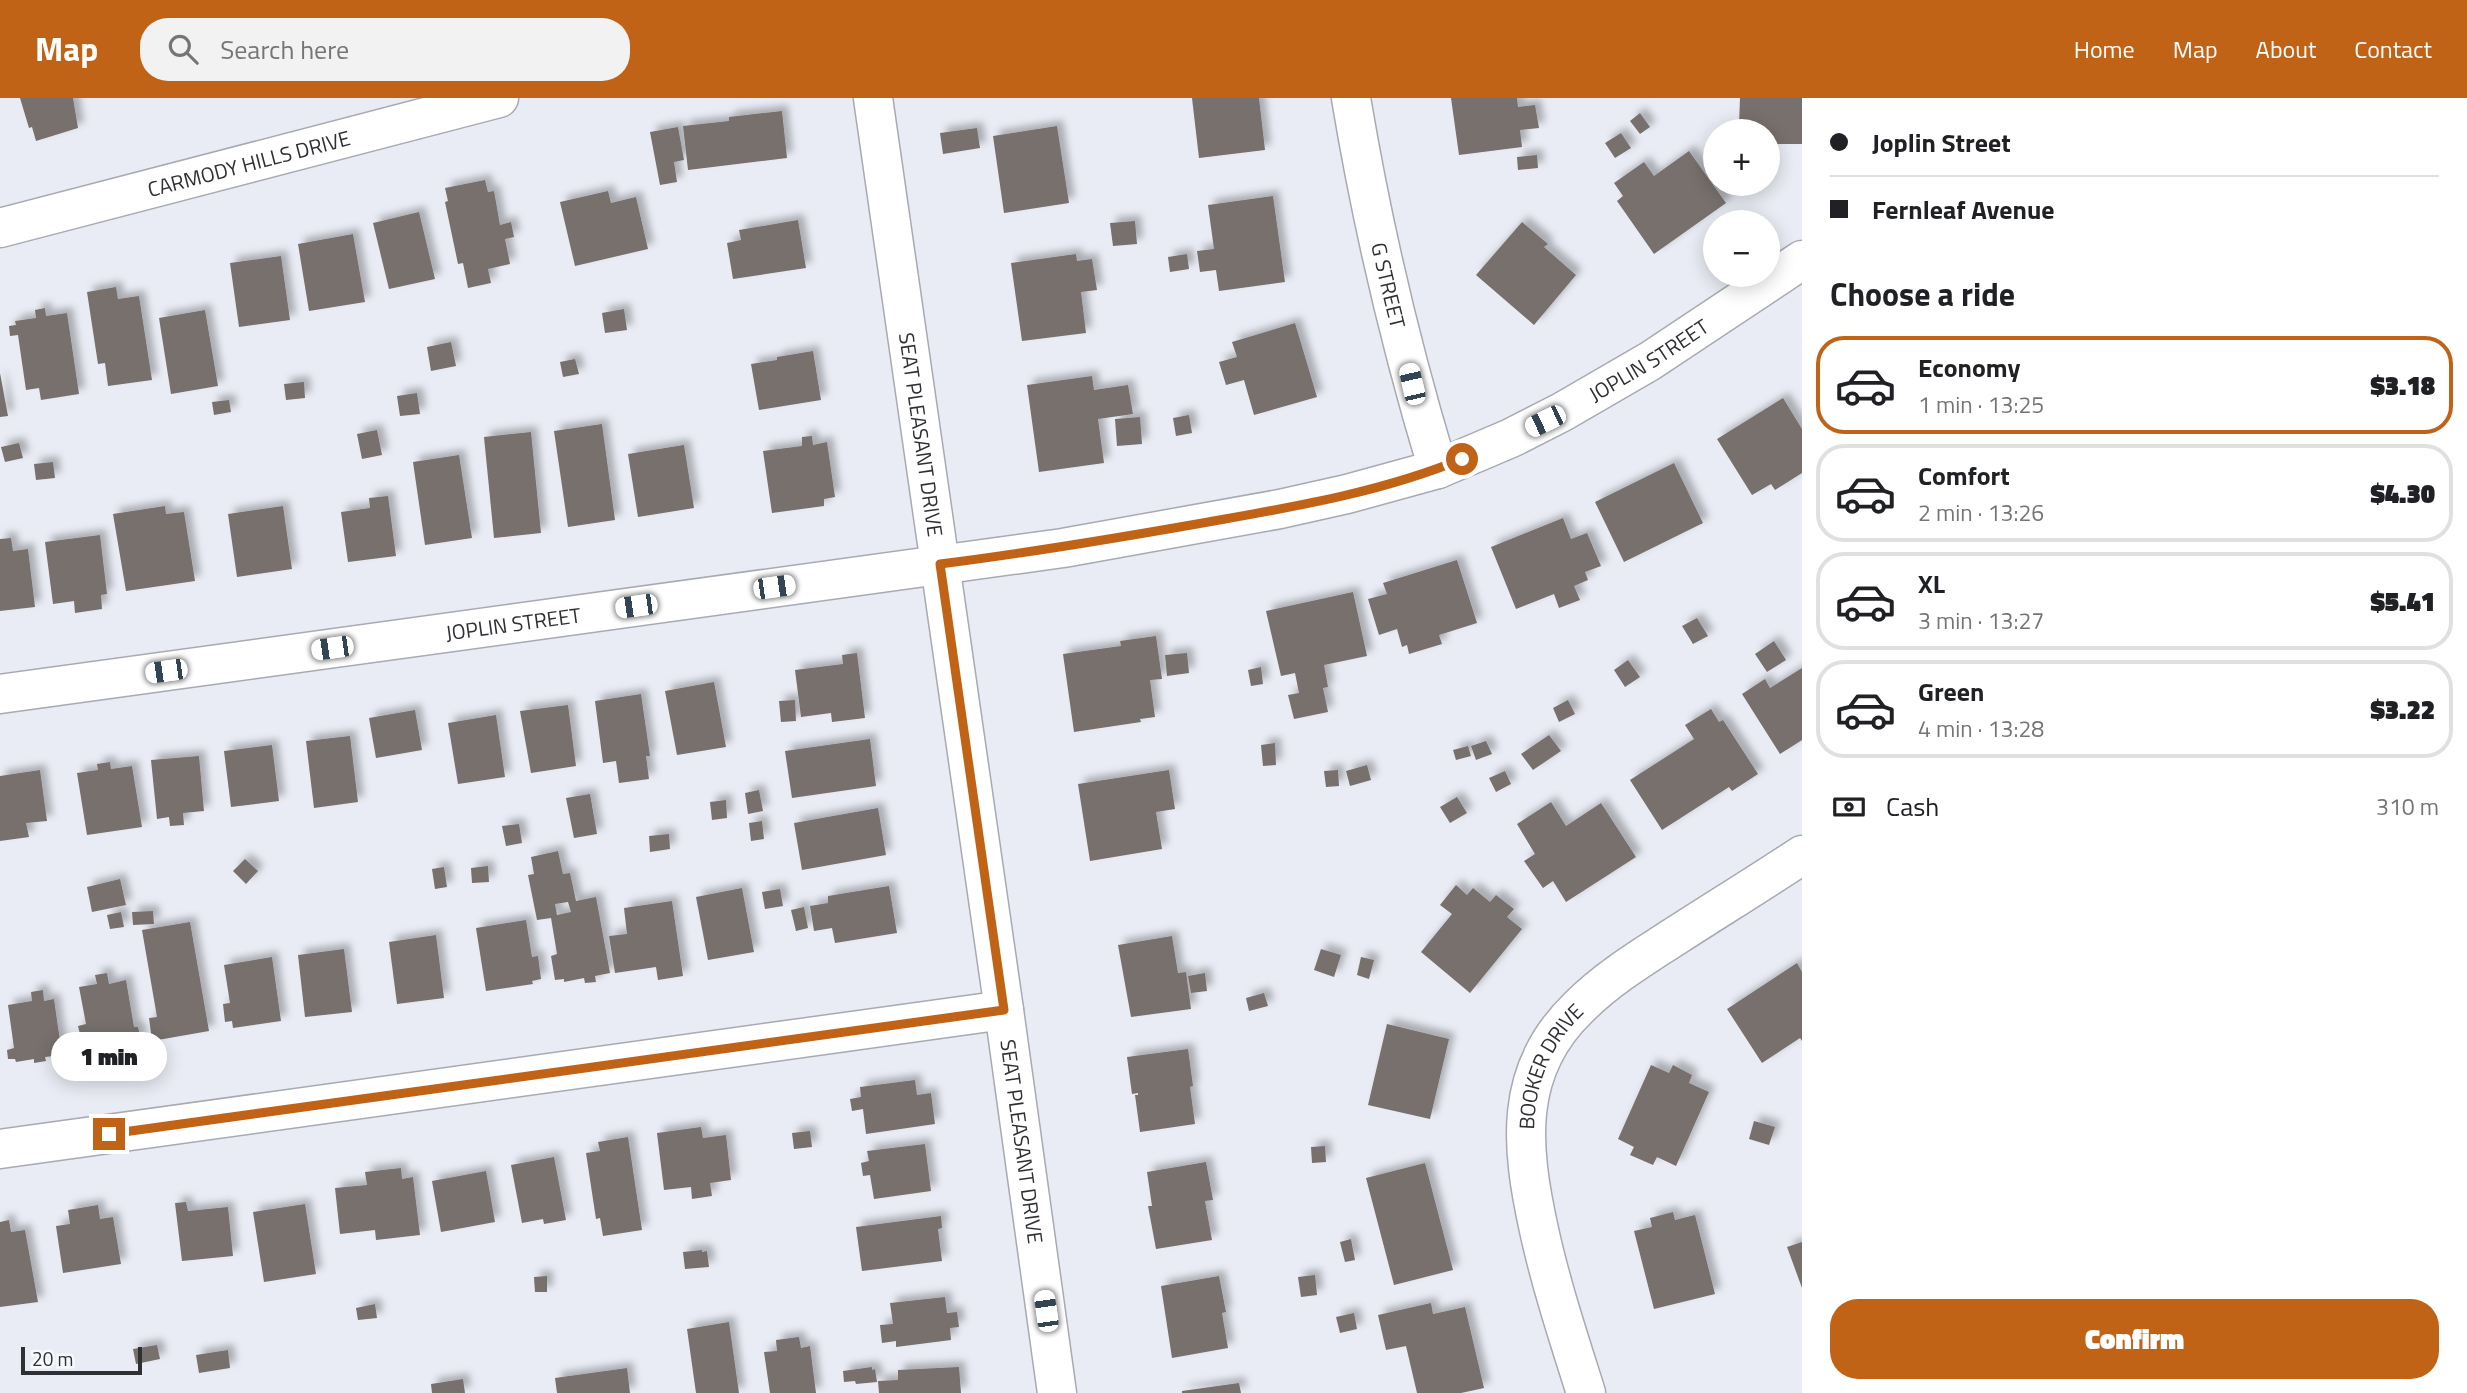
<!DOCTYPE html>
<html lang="en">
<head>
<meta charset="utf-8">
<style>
	:root { --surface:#fff; --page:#f2f2f2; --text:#202124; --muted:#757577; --line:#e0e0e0; --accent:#c16317 }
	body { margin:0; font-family:"Titillium Web",sans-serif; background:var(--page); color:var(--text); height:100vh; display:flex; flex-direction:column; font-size:26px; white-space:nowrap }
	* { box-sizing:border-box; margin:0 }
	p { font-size:23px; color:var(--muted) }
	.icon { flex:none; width:38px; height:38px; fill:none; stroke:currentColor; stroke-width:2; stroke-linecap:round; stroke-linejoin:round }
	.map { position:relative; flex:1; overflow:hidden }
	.panel { display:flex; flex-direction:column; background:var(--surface); width:665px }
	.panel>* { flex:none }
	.guide { display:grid; align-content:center; height:154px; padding:0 28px; background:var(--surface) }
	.fabs { position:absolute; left:1703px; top:21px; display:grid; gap:14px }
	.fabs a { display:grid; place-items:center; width:77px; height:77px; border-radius:50%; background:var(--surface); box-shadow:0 4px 18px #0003; font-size:35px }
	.scale { position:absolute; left:21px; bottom:18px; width:121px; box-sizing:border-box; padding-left:7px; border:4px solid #2f3033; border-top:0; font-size:19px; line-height:24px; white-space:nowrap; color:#2f3033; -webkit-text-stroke:5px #f7f9fe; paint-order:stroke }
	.end { position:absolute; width:32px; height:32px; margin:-16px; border:9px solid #c16317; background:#fff; box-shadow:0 0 0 4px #fff }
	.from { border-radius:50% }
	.bubble { position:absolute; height:49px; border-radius:24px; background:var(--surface); box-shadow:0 4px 18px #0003; font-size:23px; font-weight:800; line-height:49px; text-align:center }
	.car { position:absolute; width:21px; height:42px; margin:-21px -10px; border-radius:9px; box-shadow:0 0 5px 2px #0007; background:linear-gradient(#fff 24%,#345 0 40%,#fff 0 76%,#345 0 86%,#fff 0) }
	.guide b { display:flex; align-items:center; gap:24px; height:66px; font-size:26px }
	.guide b+b { border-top:2px solid var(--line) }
	.guide i { width:18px; height:18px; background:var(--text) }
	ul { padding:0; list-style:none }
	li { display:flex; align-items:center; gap:21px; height:98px; margin:0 14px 10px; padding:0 14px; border:4px solid var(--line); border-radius:28px }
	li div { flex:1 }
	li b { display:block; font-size:26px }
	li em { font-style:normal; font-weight:800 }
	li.selected { border-color:var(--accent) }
	li>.icon { width:63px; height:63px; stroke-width:1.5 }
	h2 { padding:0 28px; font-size:32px; line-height:84px }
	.pay { display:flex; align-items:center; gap:18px; height:77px; padding:0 28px; font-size:26px }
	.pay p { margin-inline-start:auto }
	.cta { display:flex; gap:14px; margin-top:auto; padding:14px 28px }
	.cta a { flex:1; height:80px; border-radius:28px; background:var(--accent); color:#fff; font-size:28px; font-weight:800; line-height:80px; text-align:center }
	header { display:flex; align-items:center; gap:42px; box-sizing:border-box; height:98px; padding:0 35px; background:var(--accent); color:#fff }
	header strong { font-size:33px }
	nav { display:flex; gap:38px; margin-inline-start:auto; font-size:24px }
	.search { width:490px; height:63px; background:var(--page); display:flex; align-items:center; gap:18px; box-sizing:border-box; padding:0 24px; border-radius:28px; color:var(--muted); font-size:26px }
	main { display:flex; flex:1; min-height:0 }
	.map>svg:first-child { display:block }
	.building { fill:#776f6c; fill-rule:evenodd; filter:url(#shadow) }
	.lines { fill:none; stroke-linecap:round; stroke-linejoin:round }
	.street-casing { stroke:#a7aab1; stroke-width:41 }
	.secondary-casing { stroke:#a7aab1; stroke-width:41 }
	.street { stroke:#fff; stroke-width:38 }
	.secondary { stroke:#fff; stroke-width:38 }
	.route { stroke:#c16317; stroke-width:9 }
	.labels { text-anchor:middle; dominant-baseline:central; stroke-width:7; stroke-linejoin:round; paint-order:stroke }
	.street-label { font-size:21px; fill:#2f3033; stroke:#f7f9fe }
</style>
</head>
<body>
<header>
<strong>Map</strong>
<div class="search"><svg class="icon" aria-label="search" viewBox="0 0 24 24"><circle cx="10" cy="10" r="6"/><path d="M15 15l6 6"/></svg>Search here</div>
<nav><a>Home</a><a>Map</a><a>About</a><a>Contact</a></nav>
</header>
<main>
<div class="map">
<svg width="1802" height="1295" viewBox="0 0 1802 1295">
	<defs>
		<filter id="shadow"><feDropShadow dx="6" dy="-6" stdDeviation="3.5" flood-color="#0004"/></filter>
	</defs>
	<rect width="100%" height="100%" fill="#e9ecf4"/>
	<!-- building -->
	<g class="building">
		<polygon points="20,0 73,0 78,30 36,43 32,29 29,30"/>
		<polygon points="1192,0 1259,0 1265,52 1199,60"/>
		<polygon points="1451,0 1517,0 1518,9 1535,7 1539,30 1520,32 1522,49 1459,57"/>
		<polygon points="1740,0 1802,0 1802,46 1768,46 1768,33 1749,33 1750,28 1739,28"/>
		<polygon points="782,13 787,60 688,72 683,28 729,23 729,19"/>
		<polygon points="1640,15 1650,29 1640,36 1630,23"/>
		<polygon points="1057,28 1069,105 1004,115 993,38"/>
		<polygon points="678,29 684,62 674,64 677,84 660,87 650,34"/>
		<polygon points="977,30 980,50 943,56 940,35"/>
		<polygon points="1621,35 1631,50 1615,60 1605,45"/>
		<polygon points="1689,53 1726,105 1654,156 1617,103 1623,98 1614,85 1644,64 1654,78"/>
		<polygon points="1537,57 1538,70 1518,72 1517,59"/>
		<polygon points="485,82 488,94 494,93 500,127 511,124 514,139 505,141 510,166 488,171 491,185 468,190 463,165 458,166 445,104 448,103 445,90"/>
		<polygon points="608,93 611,105 636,99 648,151 575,168 560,104"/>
		<polygon points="1273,98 1285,184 1219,193 1216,172 1200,174 1197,153 1214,151 1208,107"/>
		<polygon points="419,114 435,181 389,191 373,125"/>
		<polygon points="798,122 806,170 733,181 727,145 741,142 739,132"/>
		<polygon points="1135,123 1137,146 1113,148 1110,125"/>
		<polygon points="1522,124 1548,146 1544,149 1576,177 1534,227 1476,177"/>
		<polygon points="353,136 365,204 309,213 298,146"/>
		<polygon points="1076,156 1077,163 1092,161 1097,192 1081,194 1086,235 1022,243 1011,165"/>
		<polygon points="1187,156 1189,171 1170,174 1168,159"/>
		<polygon points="281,158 290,222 239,229 230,165"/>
		<polygon points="116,189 118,201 139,198 152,282 108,288 105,265 98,266 87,194"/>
		<polygon points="45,210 46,218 67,215 79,296 41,302 39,290 26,292 18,237 10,238 9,228 16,227 15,223 36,220 35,212"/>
		<polygon points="624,211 627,232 605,235 602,215"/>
		<polygon points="205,212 218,288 171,296 159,220"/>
		<polygon points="1295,225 1317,299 1254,317 1244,282 1226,287 1219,264 1237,259 1232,244"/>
		<polygon points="451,244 456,268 431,273 427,249"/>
		<polygon points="813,253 821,302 759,312 751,266 777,262 777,259"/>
		<polygon points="575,261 579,276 563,279 560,264"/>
		<polygon points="0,275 8,318 0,319"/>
		<polygon points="1092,278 1094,292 1128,287 1133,316 1098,321 1104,365 1039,374 1027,287"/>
		<polygon points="304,284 305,300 286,302 284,286"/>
		<polygon points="417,295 420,316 400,318 397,298"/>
		<polygon points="1783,300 1802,331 1802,375 1775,392 1771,386 1752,397 1717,341"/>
		<polygon points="229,302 231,314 214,317 212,304"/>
		<polygon points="1189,317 1192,335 1176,338 1173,320"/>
		<polygon points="1140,319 1142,346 1117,348 1115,321"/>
		<polygon points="602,326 615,422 568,429 554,333"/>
		<polygon points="377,332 382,357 362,361 357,336"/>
		<polygon points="531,334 541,435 494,440 484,339"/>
		<polygon points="812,338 813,347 827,344 835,399 824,401 824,408 772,415 763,353 802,348 802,339"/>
		<polygon points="19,345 23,360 5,364 1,349"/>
		<polygon points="684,347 694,410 638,419 628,356"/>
		<polygon points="459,357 472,440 425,447 413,364"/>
		<polygon points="53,364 55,380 36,382 34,366"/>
		<polygon points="1674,365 1703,425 1624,464 1595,404"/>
		<polygon points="388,398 396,458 348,464 341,414 370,410 369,400"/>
		<polygon points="165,408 166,416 184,414 195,483 126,493 113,416"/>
		<polygon points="283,408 292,471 237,479 228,416"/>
		<polygon points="1563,420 1571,441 1587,435 1601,468 1585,474 1588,482 1574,488 1580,502 1559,510 1554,496 1516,511 1491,449"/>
		<polygon points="100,437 107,496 101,497 102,511 75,515 74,503 53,506 45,444"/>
		<polygon points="11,440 13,453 28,451 35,509 0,513 0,441"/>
		<polygon points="1457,462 1477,525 1439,537 1442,546 1409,556 1407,547 1402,549 1397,531 1379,537 1368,501 1387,496 1383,485"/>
		<polygon points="1353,494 1367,558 1324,567 1328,589 1323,590 1328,614 1294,621 1288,597 1299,595 1295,575 1281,578 1266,513"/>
		<polygon points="1697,520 1708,538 1693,546 1682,528"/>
		<polygon points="1156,538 1162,581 1150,582 1155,619 1140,621 1141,624 1074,634 1063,556 1121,548 1120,543"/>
		<polygon points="1774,543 1786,562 1767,574 1755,556"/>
		<polygon points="857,555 865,620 832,624 831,615 801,619 795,572 843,566 842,557"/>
		<polygon points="1187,555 1189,575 1167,578 1165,557"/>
		<polygon points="1628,562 1640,579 1625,589 1614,572"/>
		<polygon points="1261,569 1263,586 1251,588 1248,572"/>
		<polygon points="1802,570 1802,642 1780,656 1742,596 1765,581 1770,590"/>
		<polygon points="714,584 726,649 677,657 665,593"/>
		<polygon points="641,596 650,658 646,658 649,681 619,685 616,663 603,665 595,603"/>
		<polygon points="795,602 796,623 781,624 779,603"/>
		<polygon points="1568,602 1575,616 1559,624 1553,610"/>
		<polygon points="568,607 576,668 531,675 520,613"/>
		<polygon points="1711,611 1719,624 1723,622 1758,676 1732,693 1729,689 1662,732 1630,682 1694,641 1685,627"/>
		<polygon points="415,612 422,652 376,660 369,620"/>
		<polygon points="496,617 505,679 458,686 448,625"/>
		<polygon points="1549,637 1561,653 1533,672 1521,656"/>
		<polygon points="350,638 358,704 314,710 306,643"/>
		<polygon points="870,641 876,688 792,700 785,653"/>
		<polygon points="1486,643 1492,656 1476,662 1471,648"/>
		<polygon points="1275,645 1276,667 1263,668 1261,647"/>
		<polygon points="272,647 279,703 231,709 224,653"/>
		<polygon points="1468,648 1471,658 1456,662 1453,652"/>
		<polygon points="199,658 204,713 183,715 184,727 170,728 169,719 157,721 151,662"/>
		<polygon points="110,664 111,671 132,668 142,729 87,737 77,675 98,672 97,666"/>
		<polygon points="1367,667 1371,682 1350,688 1346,673"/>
		<polygon points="40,672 47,723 26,725 29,739 0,743 0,678"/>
		<polygon points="1169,672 1175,711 1156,714 1162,751 1090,763 1078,686"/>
		<polygon points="1338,672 1339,688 1326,689 1324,673"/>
		<polygon points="1505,673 1511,686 1496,694 1489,680"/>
		<polygon points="759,692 763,713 748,716 745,695"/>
		<polygon points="590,696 597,736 574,740 566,700"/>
		<polygon points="1457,699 1467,715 1450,725 1440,709"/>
		<polygon points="726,702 727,720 712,722 710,704"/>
		<polygon points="1551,704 1566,728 1601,705 1636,759 1566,804 1553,783 1543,790 1524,763 1535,756 1517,726"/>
		<polygon points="878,710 886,757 802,772 794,725"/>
		<polygon points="762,723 764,741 751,743 749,725"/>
		<polygon points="519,726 522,745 506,748 502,728"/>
		<polygon points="669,736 670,751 650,754 649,738"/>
		<path d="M558 753 563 776 570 775 576 803 596 799 610 875 595 878 596 884 585 885 584 880 564 884V881L555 882 551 858 557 856 551 820 537 822 528 777 534 776 531 759ZM568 804 571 814 557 817 555 806Z"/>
		<polygon points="245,761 258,773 246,786 233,773"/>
		<polygon points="488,768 489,784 472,785 471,770"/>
		<polygon points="444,769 447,789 435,791 432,771"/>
		<polygon points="120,781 126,807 92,814 87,789"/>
		<polygon points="1456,787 1467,797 1473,790 1490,804 1496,797 1514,811 1507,819 1522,831 1470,895 1421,854 1452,816 1440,807"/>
		<polygon points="889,788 897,835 835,845 832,830 814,833 810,808 828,805 828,798"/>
		<polygon points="742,790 754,854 708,862 696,799"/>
		<polygon points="780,791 783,808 765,811 762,794"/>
		<polygon points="672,803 683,878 658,882 656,869 615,875 609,838 627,836 624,810"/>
		<polygon points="804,809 808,830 796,833 791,812"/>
		<polygon points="153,813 154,826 133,827 132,814"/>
		<polygon points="121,814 124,829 110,831 107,817"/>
		<polygon points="526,822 532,859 538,858 541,881 532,883 533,886 486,893 476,830"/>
		<polygon points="190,824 209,933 152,943 149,920 157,919 142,832"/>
		<polygon points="436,837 444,900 397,906 389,844"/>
		<polygon points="1172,838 1178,875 1186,874 1191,911 1131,919 1118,847"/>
		<polygon points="344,851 352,914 305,919 298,857"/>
		<polygon points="1321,851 1341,857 1334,879 1314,872"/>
		<polygon points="272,859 281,923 233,930 232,923 225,924 223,906 230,905 224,867"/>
		<polygon points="1361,859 1374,862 1369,881 1357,877"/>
		<polygon points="1797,865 1802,874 1802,943 1800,940 1762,965 1727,911"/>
		<polygon points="107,875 109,886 126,882 134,929 138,929 141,941 135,944 90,953 87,935 80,936 78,928 86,926 79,889 97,886 95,877"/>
		<polygon points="1205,875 1207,893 1191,895 1188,878"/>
		<polygon points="43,892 44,903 54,901 62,957 45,959 46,963 34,965 34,961 16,964 15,961 8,961 7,952 14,950 8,907 32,903 31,894"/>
		<polygon points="1264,895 1268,908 1249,913 1246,900"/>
		<polygon points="1387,926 1449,941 1430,1021 1368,1007"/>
		<polygon points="1188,951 1193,988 1190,989 1195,1026 1140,1034 1135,997 1138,997 1138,995 1132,996 1127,959"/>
		<polygon points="1651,967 1669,975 1673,967 1692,977 1689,985 1709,994 1676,1068 1657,1059 1653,1067 1630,1057 1634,1049 1618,1041"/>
		<polygon points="915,982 917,997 931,995 935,1026 866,1036 863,1011 852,1013 850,1001 861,999 860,989"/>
		<polygon points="1754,1023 1775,1029 1769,1047 1749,1041"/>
		<polygon points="701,1029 703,1040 726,1037 731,1082 710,1085 712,1098 692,1101 691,1089 664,1092 657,1035"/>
		<polygon points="810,1033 812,1049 794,1051 792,1035"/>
		<polygon points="628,1039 642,1132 603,1138 600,1120 596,1121 586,1055 600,1053 598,1044"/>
		<polygon points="925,1046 931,1093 874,1101 870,1077 863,1078 861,1065 869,1063 867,1053"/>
		<polygon points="1325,1048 1326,1064 1312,1065 1311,1049"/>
		<polygon points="554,1059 566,1122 544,1126 543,1121 522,1125 511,1067"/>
		<polygon points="1206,1064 1213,1102 1205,1103 1212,1142 1156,1151 1148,1108 1152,1108 1147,1074"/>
		<polygon points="1425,1065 1453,1172 1394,1187 1366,1080"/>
		<polygon points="401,1070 402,1081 413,1079 420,1137 376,1142 375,1132 340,1136 335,1090 367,1087 365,1074"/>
		<polygon points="486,1073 495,1124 441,1134 432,1083"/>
		<polygon points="186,1104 188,1113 228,1109 233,1158 182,1163 175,1105"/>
		<polygon points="305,1106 316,1176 264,1184 253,1114"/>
		<polygon points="98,1107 100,1121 113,1119 121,1166 63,1175 56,1128 70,1126 68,1112"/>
		<polygon points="1673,1114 1675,1122 1695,1117 1715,1196 1654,1211 1634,1133 1652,1129 1650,1120"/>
		<polygon points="941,1118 942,1130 938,1131 942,1163 862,1173 856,1129"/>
		<polygon points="9,1122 11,1134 25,1132 38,1204 0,1209 0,1124"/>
		<polygon points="1351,1141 1355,1162 1345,1164 1340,1144"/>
		<polygon points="1802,1144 1802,1190 1787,1149"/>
		<polygon points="702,1152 702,1154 707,1153 709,1169 685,1171 683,1154"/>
		<polygon points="1315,1177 1317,1197 1301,1199 1298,1179"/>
		<polygon points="547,1178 547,1194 535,1194 534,1179"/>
		<polygon points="1219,1178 1226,1214 1222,1215 1228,1250 1172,1260 1161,1188"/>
		<polygon points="945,1199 947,1215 957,1214 959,1229 950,1230 951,1242 896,1249 896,1243 882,1245 880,1227 893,1226 890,1205"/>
		<polygon points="1431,1205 1433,1216 1465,1209 1484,1290 1461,1295 1417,1295 1406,1248 1386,1252 1378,1217"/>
		<polygon points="375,1206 377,1220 358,1222 356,1210"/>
		<polygon points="1354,1215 1357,1231 1340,1235 1336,1219"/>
		<polygon points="729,1224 739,1295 696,1295 687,1231"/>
		<polygon points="799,1239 801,1250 810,1248 816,1295 770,1295 764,1254 777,1253 776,1242"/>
		<polygon points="157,1247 160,1261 136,1266 133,1251"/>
		<polygon points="228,1252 230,1270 199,1275 196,1257"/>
		<polygon points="872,1269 872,1272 875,1271 877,1284 856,1286 855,1283 844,1284 843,1273"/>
		<polygon points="959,1269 961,1295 879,1295 878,1283 898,1282 898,1272"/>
		<polygon points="627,1270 630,1295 557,1295 555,1280"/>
		<polygon points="463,1281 465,1295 432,1295 431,1286"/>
		<polygon points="1239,1285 1241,1295 1182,1295 1182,1293"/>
	</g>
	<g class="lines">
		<defs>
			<g id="street">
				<path id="s1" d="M1351 0C1372 126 1401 249 1438 371"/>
				<path id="s2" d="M0 130 499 0"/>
				<path id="s3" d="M0 596 1063 450 1280 411 1347 396 1438 371 1511 340 1562 314 1650 263 1802 162"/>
				<polyline points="0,1051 1004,912"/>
				<path id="s4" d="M1586 1295C1569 1241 1551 1187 1539 1132 1521 1050 1512 973 1579 909 1608 880 1643 859 1677 837 1719 810 1761 784 1802 757"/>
			</g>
			<g id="secondary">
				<path id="s5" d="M873 0 1004 912 1057 1295"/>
			</g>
		</defs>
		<!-- street casing -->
		<use href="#street" class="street-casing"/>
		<!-- secondary casing -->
		<use href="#secondary" class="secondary-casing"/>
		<!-- street -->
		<use href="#street" class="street"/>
		<!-- secondary -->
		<use href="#secondary" class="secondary"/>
	</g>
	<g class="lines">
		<!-- route -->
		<path class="route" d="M109 1036 1004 912 940 466C1035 454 1130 438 1225 421 1304 407 1387 392 1462 361"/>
	</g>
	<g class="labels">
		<!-- street labels -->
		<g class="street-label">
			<text stroke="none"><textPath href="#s2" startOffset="257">CARMODY HILLS DRIVE</textPath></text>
			<text stroke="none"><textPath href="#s1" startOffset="191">G STREET</textPath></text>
			<text stroke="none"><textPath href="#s3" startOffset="1694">JOPLIN STREET</textPath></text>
			<text stroke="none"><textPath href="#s5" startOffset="340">SEAT PLEASANT DRIVE</textPath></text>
			<text stroke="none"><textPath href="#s3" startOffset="518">JOPLIN STREET</textPath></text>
			<text stroke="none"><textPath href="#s4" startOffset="340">BOOKER DRIVE</textPath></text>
			<text stroke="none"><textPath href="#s5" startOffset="1054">SEAT PLEASANT DRIVE</textPath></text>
		</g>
	</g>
</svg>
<div class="fabs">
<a>+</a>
<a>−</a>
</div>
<div class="scale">20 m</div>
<i class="end from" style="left:1462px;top:361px"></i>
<i class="end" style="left:109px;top:1036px"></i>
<div class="bubble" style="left:51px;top:934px;width:116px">1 min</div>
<i class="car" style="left:1412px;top:286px;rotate:347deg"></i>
<i class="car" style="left:1545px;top:323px;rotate:244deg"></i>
<i class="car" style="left:774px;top:489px;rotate:82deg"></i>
<i class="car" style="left:636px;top:508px;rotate:262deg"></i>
<i class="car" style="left:332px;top:550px;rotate:262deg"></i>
<i class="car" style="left:166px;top:573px;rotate:262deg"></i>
<i class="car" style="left:1046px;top:1213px;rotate:352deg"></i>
</div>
<section class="panel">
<div class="guide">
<b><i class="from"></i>Joplin Street</b>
<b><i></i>Fernleaf Avenue</b>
</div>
<h2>Choose a ride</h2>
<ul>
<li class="selected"><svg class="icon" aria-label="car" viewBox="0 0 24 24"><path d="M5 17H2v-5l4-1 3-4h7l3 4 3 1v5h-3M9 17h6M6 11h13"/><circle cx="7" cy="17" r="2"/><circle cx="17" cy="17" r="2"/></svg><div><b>Economy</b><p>1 min · 13:25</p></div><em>$3.18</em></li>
<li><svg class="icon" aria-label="car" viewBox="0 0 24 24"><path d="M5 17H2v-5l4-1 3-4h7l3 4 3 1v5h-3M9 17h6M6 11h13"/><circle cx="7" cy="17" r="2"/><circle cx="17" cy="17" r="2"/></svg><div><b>Comfort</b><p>2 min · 13:26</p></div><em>$4.30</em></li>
<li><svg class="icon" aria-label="car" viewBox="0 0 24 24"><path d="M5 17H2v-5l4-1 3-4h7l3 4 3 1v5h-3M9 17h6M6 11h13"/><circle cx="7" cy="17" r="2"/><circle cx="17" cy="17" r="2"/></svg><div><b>XL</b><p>3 min · 13:27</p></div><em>$5.41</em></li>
<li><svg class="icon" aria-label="car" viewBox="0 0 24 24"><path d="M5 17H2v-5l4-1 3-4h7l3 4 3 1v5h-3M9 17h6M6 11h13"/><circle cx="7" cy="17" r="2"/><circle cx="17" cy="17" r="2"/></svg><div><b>Green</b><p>4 min · 13:28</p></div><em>$3.22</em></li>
</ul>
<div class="pay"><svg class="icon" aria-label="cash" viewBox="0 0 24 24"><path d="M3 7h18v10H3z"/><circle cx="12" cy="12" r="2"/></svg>Cash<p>310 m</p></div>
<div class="cta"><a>Confirm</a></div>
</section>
</main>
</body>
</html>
